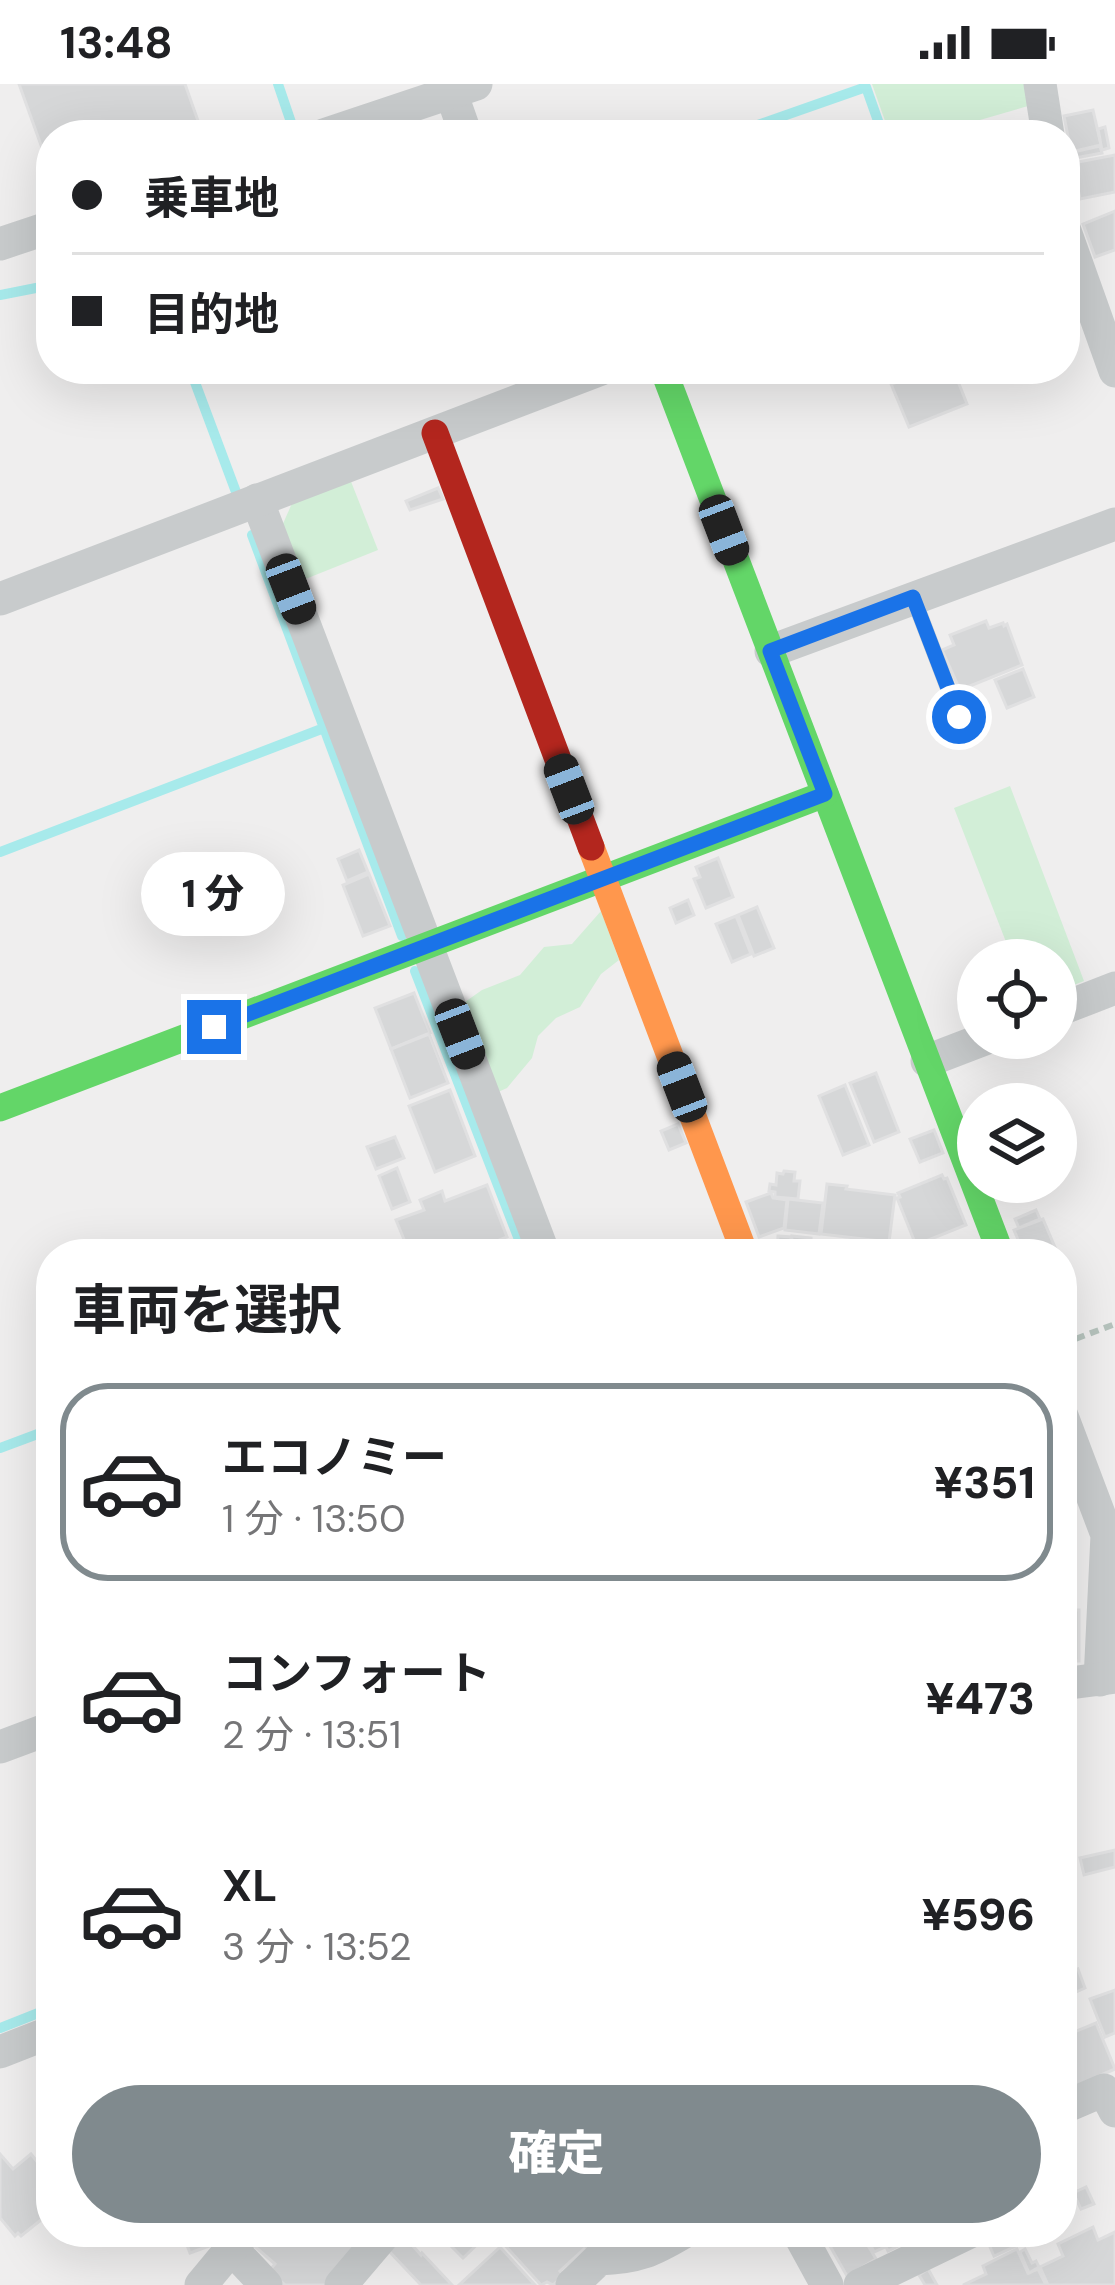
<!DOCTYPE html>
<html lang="ja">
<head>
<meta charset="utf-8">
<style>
	:root { --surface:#fff; --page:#f2f2f2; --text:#202124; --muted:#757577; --line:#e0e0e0; --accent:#808a8e }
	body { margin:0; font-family:"DM Sans","Noto Sans JP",sans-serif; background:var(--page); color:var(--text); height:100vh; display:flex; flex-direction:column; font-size:45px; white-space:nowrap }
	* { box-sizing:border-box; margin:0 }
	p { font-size:39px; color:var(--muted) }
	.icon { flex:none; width:66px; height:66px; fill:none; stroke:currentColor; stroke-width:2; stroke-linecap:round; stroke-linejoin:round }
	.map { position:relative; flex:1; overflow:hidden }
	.panel { position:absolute; left:36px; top:1155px; width:1041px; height:1008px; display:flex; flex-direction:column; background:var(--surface); border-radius:48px; box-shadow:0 12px 48px #0002 }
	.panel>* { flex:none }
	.top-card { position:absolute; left:36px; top:36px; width:1044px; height:264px; border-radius:48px; box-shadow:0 12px 48px #0002; display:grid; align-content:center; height:264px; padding:0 36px; background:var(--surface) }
	.controls { position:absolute; left:957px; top:855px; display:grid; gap:24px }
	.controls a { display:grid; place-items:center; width:120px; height:120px; border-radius:50%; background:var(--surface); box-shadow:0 12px 48px #0002; font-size:60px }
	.end { position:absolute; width:54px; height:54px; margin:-27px; border:15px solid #1a73e8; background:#fff; box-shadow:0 0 0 6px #fff }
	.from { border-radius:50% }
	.bubble { position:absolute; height:84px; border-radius:42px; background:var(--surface); box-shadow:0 12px 48px #0002; font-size:39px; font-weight:800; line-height:84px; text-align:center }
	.car { position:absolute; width:36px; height:72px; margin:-36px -18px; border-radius:15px; box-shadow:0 0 9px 3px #0007; background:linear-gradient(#222 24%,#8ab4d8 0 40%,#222 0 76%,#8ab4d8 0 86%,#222 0) }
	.top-card b { display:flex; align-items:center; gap:42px; height:114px; font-size:45px }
	.top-card b+b { border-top:3px solid var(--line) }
	.top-card i { width:30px; height:30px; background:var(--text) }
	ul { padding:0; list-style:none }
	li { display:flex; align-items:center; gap:36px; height:198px; margin:0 24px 18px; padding:0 12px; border:6px solid transparent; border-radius:48px }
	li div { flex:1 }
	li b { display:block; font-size:45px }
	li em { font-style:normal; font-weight:800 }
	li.on { border-color:var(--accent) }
	li>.icon { width:108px; height:108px; stroke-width:1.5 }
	h2 { padding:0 36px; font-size:54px; line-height:144px }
	.primary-button { display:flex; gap:24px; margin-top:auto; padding:24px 36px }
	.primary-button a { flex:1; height:138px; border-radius:72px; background:var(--accent); color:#fff; font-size:48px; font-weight:800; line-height:138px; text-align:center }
	.status { display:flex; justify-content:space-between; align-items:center; height:84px; padding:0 60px; background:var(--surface); direction:ltr }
	.status svg { height:33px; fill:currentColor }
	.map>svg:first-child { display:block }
	.green { fill:#d2eed7 }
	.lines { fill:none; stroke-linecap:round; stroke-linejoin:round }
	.stream { stroke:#a7eaeb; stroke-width:10 }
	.building { fill:#d6d7d8; stroke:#e0e0e1; stroke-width:3 }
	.path { stroke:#b6c3bd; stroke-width:6; stroke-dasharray:9 6; stroke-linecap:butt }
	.lane { stroke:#c8cbcc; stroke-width:16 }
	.street { stroke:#c8cbcc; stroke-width:33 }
	.fast { stroke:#63d668; stroke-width:27 }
	.slow { stroke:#ff974d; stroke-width:27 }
	.jam { stroke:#b3261e; stroke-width:27 }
	.route { stroke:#1a73e8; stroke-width:15 }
</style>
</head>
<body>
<div class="status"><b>13:48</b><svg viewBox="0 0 49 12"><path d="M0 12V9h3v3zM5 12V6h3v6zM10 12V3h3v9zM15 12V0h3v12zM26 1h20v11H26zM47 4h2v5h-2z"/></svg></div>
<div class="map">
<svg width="1115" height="2201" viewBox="0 0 1115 2201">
	<rect width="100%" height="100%" fill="#efeeee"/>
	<!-- green -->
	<g class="green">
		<polygon points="872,0 1024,0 1028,22 928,51 890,51"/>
		<polygon points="350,395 378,466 303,496 282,442 293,417"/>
		<polygon points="1010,702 1084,897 1056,908 1056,876 1013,876 954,724"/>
		<polygon points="601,827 619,876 601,890 580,923 556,934 538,952 532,974 507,1004 498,1008 465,918 482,906 520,891 544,863 572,860"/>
	</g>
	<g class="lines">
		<!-- stream -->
		<g class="stream">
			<polyline points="278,0 295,50"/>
			<polyline points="729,51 866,3 883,51"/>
			<polyline points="0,211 51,201"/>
			<polyline points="190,285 236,408"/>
			<polyline points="324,644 402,852"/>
			<polyline points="0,768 324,644 252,451"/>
			<polyline points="415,887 523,1166 513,1170"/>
			<polyline points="0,1364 51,1345"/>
			<polyline points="0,1944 51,1924"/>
		</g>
	</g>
	<!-- building -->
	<g class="building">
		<polygon points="19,0 185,0 203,51 51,51 51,89"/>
		<polygon points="1093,26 1101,61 1071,68 1064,32"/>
		<polygon points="1105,43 1109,64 1102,66 1098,45"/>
		<polygon points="1100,62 1102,69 1075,74 1073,68"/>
		<polygon points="1115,71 1115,108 1080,115 1073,79"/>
		<polygon points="1115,127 1115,166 1095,173 1083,140"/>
		<polygon points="947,285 953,285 967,320 909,343 891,300 924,289 926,294"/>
		<polygon points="438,404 443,415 410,426 406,417"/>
		<polygon points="986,537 989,544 1003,539 1004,542 1007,540 1022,581 960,606 942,566 954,561 950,551"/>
		<polygon points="1023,585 1034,613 1007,624 995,596"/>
		<polygon points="359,766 368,788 347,797 338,775"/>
		<polygon points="718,774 733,813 706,824 694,795 700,793 696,783"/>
		<polygon points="369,790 390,842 363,852 343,801"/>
		<polygon points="688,816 694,831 676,839 670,824"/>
		<polygon points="757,823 774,864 754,872 738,831"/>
		<polygon points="736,832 751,870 732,878 716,840"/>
		<polygon points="414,909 430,949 391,965 375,924"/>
		<polygon points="429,950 448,999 410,1014 391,965"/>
		<polygon points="876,989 899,1048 874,1058 850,999"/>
		<polygon points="845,1001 869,1061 843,1071 819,1012"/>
		<polygon points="450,1006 475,1072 435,1088 409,1022"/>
		<polygon points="678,1040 686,1059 669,1066 661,1047"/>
		<polygon points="934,1046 943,1069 920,1078 910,1055"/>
		<polygon points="395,1053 404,1074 376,1085 367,1063"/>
		<polygon points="397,1084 410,1118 392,1125 379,1092"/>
		<polygon points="784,1087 795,1088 794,1097 800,1097 798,1115 775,1113 775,1108 769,1107 770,1100 776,1101 777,1089 783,1090"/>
		<polygon points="942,1091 944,1095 947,1094 966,1141 916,1161 897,1114 900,1113 898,1109"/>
		<polygon points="827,1100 847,1102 846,1105 895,1111 889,1158 821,1150"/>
		<polygon points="487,1101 507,1153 477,1165 478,1170 410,1170 396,1136 424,1126 420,1116 442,1107 445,1117"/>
		<polygon points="771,1109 773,1114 787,1116 784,1144 759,1153 746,1118"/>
		<polygon points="788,1115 823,1119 819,1150 785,1146"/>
		<polygon points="1036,1126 1040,1135 1019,1144 1015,1135"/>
		<polygon points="1043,1135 1057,1168 1024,1170 1014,1146"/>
		<polygon points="778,1152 791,1153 790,1170 777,1170"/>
		<polygon points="792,1152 811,1154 810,1170 791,1170"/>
		<polygon points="1062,1465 1073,1465 1072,1513 1062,1513"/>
		<rect x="1062" y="1526" width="17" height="51"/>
		<polygon points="1115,1766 1115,1783 1084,1791 1080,1774"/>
		<polygon points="1065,1778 1073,1812 1062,1814 1062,1779"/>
		<polygon points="1078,1885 1085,1904 1076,1908 1069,1888"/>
		<polygon points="1062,1891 1073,1917 1062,1921"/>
		<polygon points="1115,1906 1115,1949 1105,1953 1090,1915"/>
		<polygon points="1096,1939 1115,1985 1062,2008 1062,1953"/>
		<polygon points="0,2070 13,2085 31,2070 51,2095 51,2128 21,2152 18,2149 15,2152 0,2134"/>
		<polygon points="1086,2103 1094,2120 1081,2125 1073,2109"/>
		<polygon points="1093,2143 1098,2156 1115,2148 1115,2201 1048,2201 1040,2183 1063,2172 1058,2160"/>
		<polygon points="182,2148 204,2148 209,2162 190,2169"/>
		<polygon points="260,2148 372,2148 327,2201 285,2201 269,2187 275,2180 251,2159"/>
		<polygon points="437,2148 488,2148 489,2149 463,2174"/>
		<polygon points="513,2148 591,2148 598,2158 587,2168 584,2165 560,2187 564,2191 553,2201 547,2198 541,2201 502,2158"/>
		<polygon points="822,2148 860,2148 876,2175 847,2192"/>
		<polygon points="879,2148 927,2148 888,2167"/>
		<polygon points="999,2148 1010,2148 1016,2162 994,2172 986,2154"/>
		<polygon points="878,2149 885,2163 874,2168 867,2154"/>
		<polygon points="404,2152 421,2171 422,2169 452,2201 421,2201 388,2166"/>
		<polygon points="500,2163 535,2201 459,2201"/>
		<polygon points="1017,2165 1028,2189 1038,2185 1046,2201 963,2201 986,2190 983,2182"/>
		<polygon points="1025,2165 1032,2179 1036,2177 1039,2183 1029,2189 1020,2168"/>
		<polygon points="928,2185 937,2201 925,2201 919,2191"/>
	</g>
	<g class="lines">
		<!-- path -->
		<polyline class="path" points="1062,1260 1115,1240"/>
		<!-- lane -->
		<polyline class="lane" points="913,513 959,633"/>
		<!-- street -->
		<g class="street">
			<polyline points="448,0 466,51"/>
			<polyline points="1040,0 1048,51"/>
			<polyline points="324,51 476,0"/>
			<polyline points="1065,147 1115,287"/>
			<polyline points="0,160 51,143"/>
			<polyline points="257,416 544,1170"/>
			<polyline points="0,515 601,285"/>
			<polyline points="771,567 1115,440"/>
			<polyline points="1056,927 1115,904"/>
			<polyline points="927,977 987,954"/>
			<polyline points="1062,1332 1107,1451 1100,1596"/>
			<polyline points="1062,1600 1115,1593"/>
			<polyline points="0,1663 51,1644"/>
			<polyline points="0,1968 51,1948"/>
			<polyline points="1062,2024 1104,2006 1115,2027"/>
			<polyline points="798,2148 827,2201"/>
			<polyline points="232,2165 266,2201"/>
			<polyline points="201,2201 245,2148"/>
			<polyline points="341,2201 386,2148"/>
			<path d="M572 2201 599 2175C637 2174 652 2167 684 2148"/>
			<polyline points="860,2201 970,2148"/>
		</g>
		<!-- fast -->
		<g class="fast">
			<polyline points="663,285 1001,1170"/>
			<polyline points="0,1024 825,710"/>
		</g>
		<!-- slow -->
		<polyline class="slow" points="591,763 745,1170"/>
		<!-- jam -->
		<polyline class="jam" points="435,349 591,763"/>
	</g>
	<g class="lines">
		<!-- route -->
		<polyline class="route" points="214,943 825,710 770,567 913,513 959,633"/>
	</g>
</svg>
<div class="controls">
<a><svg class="icon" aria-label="locate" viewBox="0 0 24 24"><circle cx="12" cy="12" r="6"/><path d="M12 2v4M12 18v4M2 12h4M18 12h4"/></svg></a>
<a><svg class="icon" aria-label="layers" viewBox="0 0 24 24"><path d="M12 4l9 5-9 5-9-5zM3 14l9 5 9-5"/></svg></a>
</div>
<i class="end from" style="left:959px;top:633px"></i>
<i class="end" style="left:214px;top:943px"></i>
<div class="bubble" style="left:141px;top:768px;width:144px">1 分</div>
<i class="car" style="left:724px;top:446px;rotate:159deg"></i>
<i class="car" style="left:291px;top:505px;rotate:159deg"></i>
<i class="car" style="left:569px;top:705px;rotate:339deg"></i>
<i class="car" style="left:460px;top:950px;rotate:159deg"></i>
<i class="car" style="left:682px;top:1003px;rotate:339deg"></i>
<div class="top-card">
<b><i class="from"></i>乗車地</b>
<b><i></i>目的地</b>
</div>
<section class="panel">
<h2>車両を選択</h2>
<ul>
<li class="on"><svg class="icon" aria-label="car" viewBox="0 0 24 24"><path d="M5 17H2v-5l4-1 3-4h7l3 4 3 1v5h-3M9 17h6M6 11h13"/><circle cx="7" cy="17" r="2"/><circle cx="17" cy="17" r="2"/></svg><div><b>エコノミー</b><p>1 分 · 13:50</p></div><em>¥351</em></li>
<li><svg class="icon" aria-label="car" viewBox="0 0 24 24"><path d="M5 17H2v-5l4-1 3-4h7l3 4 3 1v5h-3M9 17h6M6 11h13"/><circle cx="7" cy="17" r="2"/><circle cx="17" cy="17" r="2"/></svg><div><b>コンフォート</b><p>2 分 · 13:51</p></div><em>¥473</em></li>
<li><svg class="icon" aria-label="car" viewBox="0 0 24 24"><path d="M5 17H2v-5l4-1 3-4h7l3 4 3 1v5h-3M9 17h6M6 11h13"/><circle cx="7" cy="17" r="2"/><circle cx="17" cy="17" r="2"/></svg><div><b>XL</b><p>3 分 · 13:52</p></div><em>¥596</em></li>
</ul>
<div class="primary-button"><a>確定</a></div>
</section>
</div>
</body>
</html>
